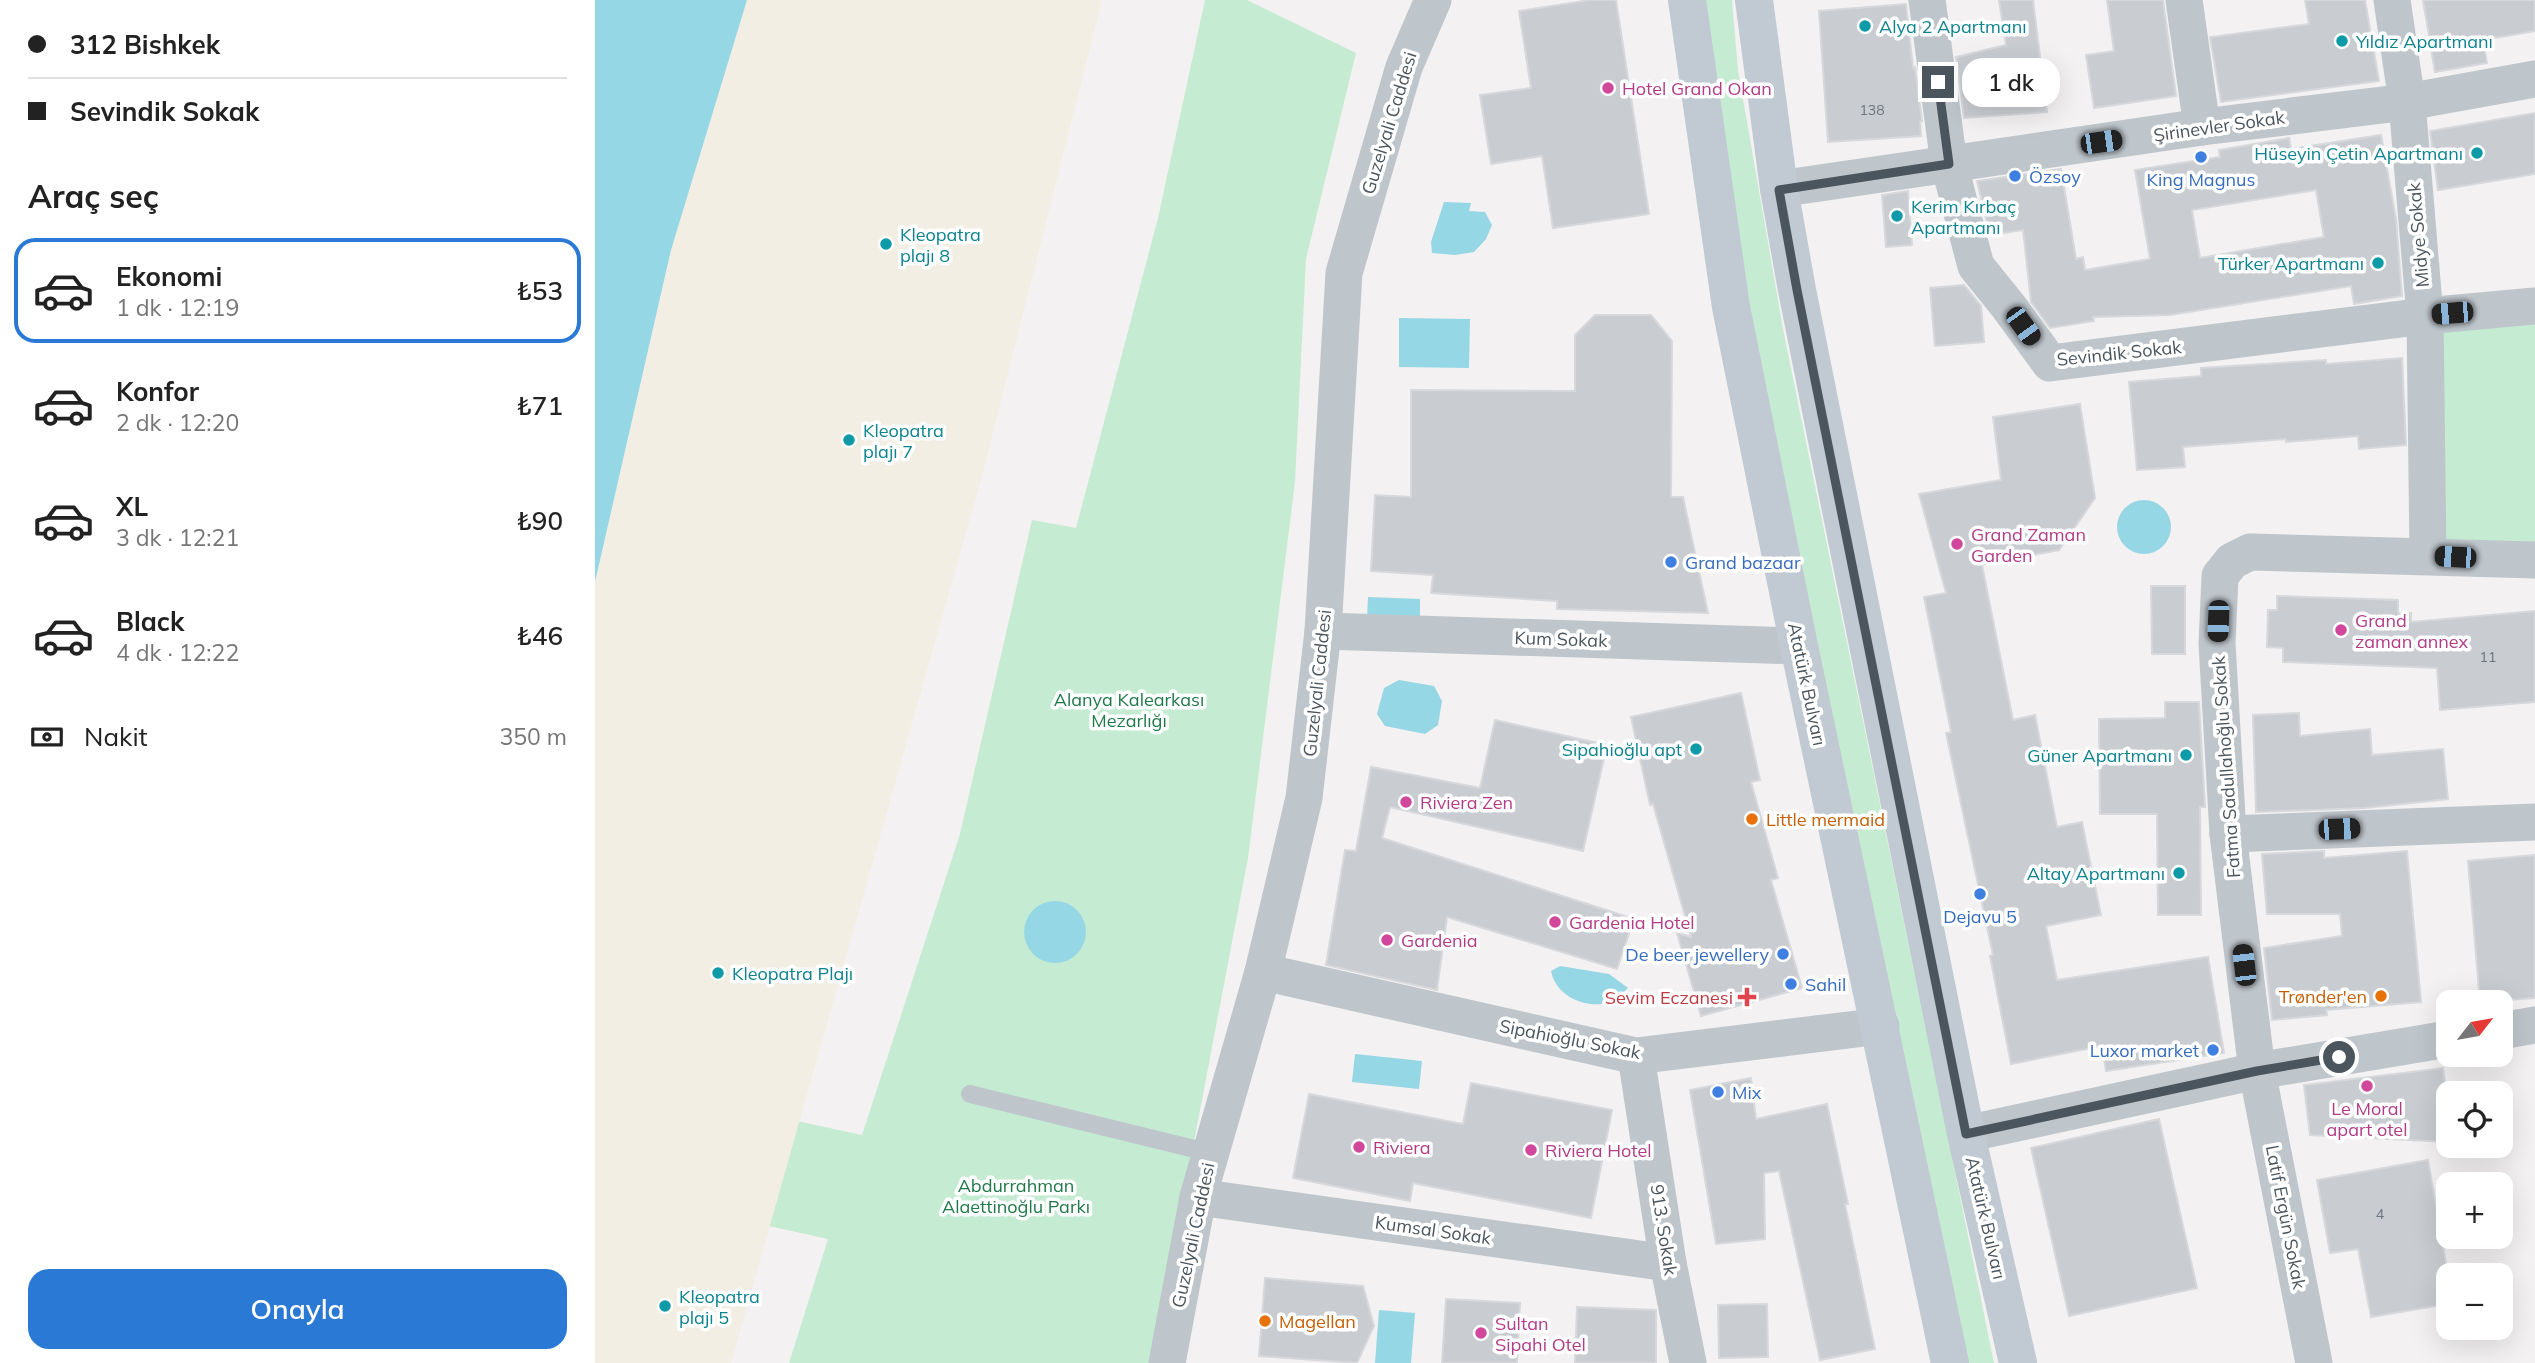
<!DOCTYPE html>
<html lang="tr">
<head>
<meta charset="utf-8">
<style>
	:root { --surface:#fff; --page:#f6f6f6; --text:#222; --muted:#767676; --line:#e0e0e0; --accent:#2a79d5 }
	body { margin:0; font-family:Mulish,sans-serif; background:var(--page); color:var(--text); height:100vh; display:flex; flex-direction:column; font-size:26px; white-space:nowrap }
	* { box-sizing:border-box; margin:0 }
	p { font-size:23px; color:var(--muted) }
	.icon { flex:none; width:38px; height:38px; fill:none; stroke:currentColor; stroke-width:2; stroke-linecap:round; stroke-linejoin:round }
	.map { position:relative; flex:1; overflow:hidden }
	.sheet { display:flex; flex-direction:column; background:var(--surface); width:595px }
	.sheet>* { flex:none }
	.banner { display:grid; align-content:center; height:154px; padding:0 28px; background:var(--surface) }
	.needle { width:46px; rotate:59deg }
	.buttons { position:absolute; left:1841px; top:990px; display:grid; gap:14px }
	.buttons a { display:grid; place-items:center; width:77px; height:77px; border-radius:14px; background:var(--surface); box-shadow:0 7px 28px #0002; font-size:35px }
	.end { position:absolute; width:32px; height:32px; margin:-16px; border:9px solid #4b555d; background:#fff; box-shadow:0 0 0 4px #fff }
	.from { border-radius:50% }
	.bubble { position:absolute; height:49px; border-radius:21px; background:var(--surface); box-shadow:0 7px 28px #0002; font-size:23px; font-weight:600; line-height:49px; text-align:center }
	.car { position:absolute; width:21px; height:42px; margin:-21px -10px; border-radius:9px; box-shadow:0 0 5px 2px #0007; background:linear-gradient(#222 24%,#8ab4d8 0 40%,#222 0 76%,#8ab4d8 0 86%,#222 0) }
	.banner b { display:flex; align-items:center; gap:24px; height:66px; font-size:26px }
	.banner b+b { border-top:2px solid var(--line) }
	.banner i { width:18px; height:18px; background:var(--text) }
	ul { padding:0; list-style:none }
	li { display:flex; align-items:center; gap:21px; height:105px; margin:0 14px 10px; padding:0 14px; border:4px solid transparent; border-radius:21px }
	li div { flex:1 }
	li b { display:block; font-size:26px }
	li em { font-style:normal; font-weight:600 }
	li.on { border-color:var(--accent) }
	li>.icon { width:63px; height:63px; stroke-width:1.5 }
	h2 { padding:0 28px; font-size:32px; line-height:84px }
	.pay { display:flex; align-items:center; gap:18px; height:77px; padding:0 28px; font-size:26px }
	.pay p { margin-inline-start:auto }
	.action { display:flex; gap:14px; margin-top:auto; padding:14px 28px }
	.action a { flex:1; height:80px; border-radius:21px; background:var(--accent); color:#fff; font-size:28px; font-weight:600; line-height:80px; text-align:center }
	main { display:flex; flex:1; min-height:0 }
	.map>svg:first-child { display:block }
	.green { fill:#c5ecd3 }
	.sand { fill:#f3eee4 }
	.water { fill:#96d7e5 }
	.building { fill:#c9ccd0; stroke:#d6d8dc; stroke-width:2; fill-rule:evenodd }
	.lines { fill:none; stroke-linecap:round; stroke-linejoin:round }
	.lane { stroke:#bec6cc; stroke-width:18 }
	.street { stroke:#bec6cc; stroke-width:37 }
	.secondary { stroke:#c1cad3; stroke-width:38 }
	.route { stroke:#4b555d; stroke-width:9 }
	.culture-dot { fill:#0f9aa8; stroke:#fff; stroke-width:2.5 }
	.hotel-dot { fill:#d1479c; stroke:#fff; stroke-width:2.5 }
	.shop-dot { fill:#3f7fe0; stroke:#fff; stroke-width:2.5 }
	.food-dot { fill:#e8710a; stroke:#fff; stroke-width:2.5 }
	.health-dot { fill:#e0444e; stroke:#fff; stroke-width:2.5 }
	.labels { text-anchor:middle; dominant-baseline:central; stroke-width:7; stroke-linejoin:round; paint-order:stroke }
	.number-label { font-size:14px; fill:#6a737a }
	.culture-label { font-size:18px; fill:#0d838f; stroke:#fff; text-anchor:start }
	.hotel-label { font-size:18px; fill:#b23c85; stroke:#fff; text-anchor:start }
	.street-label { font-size:18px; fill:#4b555d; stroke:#fff }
	.shop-label { font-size:18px; fill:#366cbe; stroke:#fff; text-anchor:start }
	.park-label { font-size:18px; fill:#20794a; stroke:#fff }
	.food-label { font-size:18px; fill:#c56008; stroke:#fff; text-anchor:start }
	.health-label { font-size:18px; fill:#be3a42; stroke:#fff; text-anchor:end }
</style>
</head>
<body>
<main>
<section class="sheet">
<div class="banner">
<b><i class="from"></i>312 Bishkek</b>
<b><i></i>Sevindik Sokak</b>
</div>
<h2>Araç seç</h2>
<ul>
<li class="on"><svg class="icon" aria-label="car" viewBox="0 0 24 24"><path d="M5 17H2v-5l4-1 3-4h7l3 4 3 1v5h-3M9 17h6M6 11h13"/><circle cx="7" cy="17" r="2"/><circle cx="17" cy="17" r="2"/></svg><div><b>Ekonomi</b><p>1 dk · 12:19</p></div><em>₺53</em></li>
<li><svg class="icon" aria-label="car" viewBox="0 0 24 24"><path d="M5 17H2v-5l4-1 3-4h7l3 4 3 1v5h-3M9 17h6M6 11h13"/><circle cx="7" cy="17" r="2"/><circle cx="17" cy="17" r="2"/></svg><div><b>Konfor</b><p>2 dk · 12:20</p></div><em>₺71</em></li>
<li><svg class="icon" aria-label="car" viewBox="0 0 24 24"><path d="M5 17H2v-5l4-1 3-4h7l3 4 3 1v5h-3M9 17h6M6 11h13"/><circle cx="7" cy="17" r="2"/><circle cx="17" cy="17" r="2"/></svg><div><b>XL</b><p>3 dk · 12:21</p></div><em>₺90</em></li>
<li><svg class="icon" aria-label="car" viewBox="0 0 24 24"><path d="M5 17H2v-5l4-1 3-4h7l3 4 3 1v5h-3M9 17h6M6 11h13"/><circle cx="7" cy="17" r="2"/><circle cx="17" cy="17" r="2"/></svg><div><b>Black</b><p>4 dk · 12:22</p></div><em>₺46</em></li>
</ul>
<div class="pay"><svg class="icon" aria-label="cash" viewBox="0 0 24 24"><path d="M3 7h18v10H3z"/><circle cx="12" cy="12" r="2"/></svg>Nakit<p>350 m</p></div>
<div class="action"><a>Onayla</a></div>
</section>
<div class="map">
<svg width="1940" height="1363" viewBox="0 0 1940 1363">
	<rect width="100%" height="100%" fill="#f3f1f1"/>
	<!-- green -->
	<g class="green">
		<polygon points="610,0 652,0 761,53 711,259 700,482 653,858 557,1363 194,1363 233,1239 100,1210 122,1104 267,1135 365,834 437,520 481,528 563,218"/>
		<polygon points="1110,0 1137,0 1143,70 1188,329 1399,1363 1372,1363 1140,256"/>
		<polygon points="1940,314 1940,553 1842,550 1839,324"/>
	</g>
	<!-- sand -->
	<polygon class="sand" points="152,0 507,0 387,476 136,1363 0,1363 0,582 76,250"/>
	<!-- water -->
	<g class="water">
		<polygon points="0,0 152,0 76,250 0,582"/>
		<polygon points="849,202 876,203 874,211 890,212 897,225 891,239 879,252 860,255 837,253 836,242"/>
		<polygon points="804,318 875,319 874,368 804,367"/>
		<circle cx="1549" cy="527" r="27"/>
		<polygon points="773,597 825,599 825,622 772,620"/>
		<polygon points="804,680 839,686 847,701 843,725 830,734 790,726 782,714 789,688"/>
		<circle cx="460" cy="932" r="31"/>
		<path d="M965 966 1014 974 1033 988C1028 992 1023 1000 1017 1002 992 1010 961 997 956 971Z"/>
		<polygon points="760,1054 827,1061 824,1089 757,1082"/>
		<polygon points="784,1310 820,1313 816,1363 780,1363"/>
	</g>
	<!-- building -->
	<g class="building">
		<polygon points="995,0 1021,0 1054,214 958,228 947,156 896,164 885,95 936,88 924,11"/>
		<polygon points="1404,0 1438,0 1452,112 1369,118 1361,57 1411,45"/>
		<polygon points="1512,0 1568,0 1581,96 1499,108 1491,55 1519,51"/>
		<polygon points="1710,0 1770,0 1784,81 1626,102 1615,37 1714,24"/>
		<polygon points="1828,0 1940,0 1940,31 1888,40 1892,63 1840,72"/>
		<polygon points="1311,4 1318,68 1320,67 1327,121 1325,121 1326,136 1233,142 1224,11"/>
		<polygon points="1940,113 1940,174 1843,190 1835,131"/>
		<path d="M1786 135 1801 219 1807 296 1759 304 1756 286 1575 315 1498 317 1499 321 1455 328 1436 302 1428 230 1395 235 1382 181 1466 169 1481 259 1488 257 1490 270 1555 259 1540 170 1625 157 1624 150 1694 138 1696 149ZM1721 190 1729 237 1605 258 1597 210Z"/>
		<polygon points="1313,191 1317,245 1291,247 1287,195"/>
		<polygon points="1369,285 1386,306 1389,342 1340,346 1335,288"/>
		<polygon points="1000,315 1056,315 1077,341 1076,497 1088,497 1113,613 962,609 962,601 836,593 838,575 776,571 780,495 816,497 816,390 980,391 980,335"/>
		<polygon points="1807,358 1811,445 1764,449 1763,436 1691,442 1691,439 1588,447 1590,467 1542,470 1534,382 1606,376 1606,368 1731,360 1731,364"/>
		<polygon points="1485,404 1500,498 1464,550 1387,565 1418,720 1440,715 1462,827 1487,822 1506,915 1451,926 1462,980 1613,957 1629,1053 1511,1071 1507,1046 1416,1064 1395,956 1398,955 1351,733 1356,732 1329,597 1351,593 1324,494 1406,480 1398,417"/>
		<polygon points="1556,586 1590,586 1590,654 1557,654"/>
		<polygon points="1682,596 1803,600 1803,613 1816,613 1816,622 1940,611 1940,702 1845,710 1842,668 1688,662 1688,648 1672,647 1673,610 1682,610"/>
		<polygon points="1146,693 1165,780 1156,782 1183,878 1176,880 1207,988 1106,1016 1082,933 1096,937 1058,804 1055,805 1036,717"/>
		<polygon points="1570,702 1604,702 1610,807 1605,807 1606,915 1563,915 1562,814 1505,814 1504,719 1570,718"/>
		<polygon points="1704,713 1705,736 1775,729 1777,755 1848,749 1853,799 1770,808 1661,812 1658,715"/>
		<polygon points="900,720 1012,745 988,851 795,807 787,838 1039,919 1022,969 852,917 842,990 731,965 750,850 761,851 776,767 885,788"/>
		<polygon points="1729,851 1729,858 1812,851 1826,1002 1731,1010 1732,1015 1677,1020 1669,948 1747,936 1745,914 1672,914 1667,854"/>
		<polygon points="1940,855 1940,998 1885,1002 1873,861"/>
		<polygon points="1848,1068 1853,1107 1853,1142 1715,1135 1709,1085"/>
		<polygon points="1156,1078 1161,1119 1232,1104 1253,1204 1250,1204 1280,1349 1225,1360 1184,1171 1169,1173 1170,1239 1121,1244 1095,1090"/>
		<polygon points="876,1083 1017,1110 996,1218 818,1183 815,1201 698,1178 714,1094 868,1124"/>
		<polygon points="1564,1119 1602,1288 1474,1316 1436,1148"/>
		<polygon points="1833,1160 1853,1275 1853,1304 1776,1317 1763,1249 1735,1253 1722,1180"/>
		<polygon points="670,1278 768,1286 779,1326 762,1363 664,1356"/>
		<polygon points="851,1299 925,1303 922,1363 847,1363"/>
		<polygon points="1172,1304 1173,1357 1124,1358 1123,1305"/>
		<polygon points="982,1307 1061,1310 1061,1363 980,1363"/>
	</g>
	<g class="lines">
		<!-- lane -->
		<polyline class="lane" points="375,1094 616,1153"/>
		<!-- street -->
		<g class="street">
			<polyline points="1332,0 1354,164 1381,266 1414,307 1455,363 1830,316 1940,306"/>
			<polyline points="1589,0 1607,127"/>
			<polyline points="1797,0 1812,102 1830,316 1833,556"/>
			<polyline points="1184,189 1607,127 1812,102 1940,79"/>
			<polyline points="728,631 1204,646"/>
			<polyline points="1633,834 1940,822"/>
			<polyline points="668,972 1041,1056 1286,1026"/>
			<polyline points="1906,1031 1940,1025"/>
			<polyline points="1041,1056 1073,1263 1093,1363"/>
			<polyline points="1371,1134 1662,1071 1853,1039"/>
			<polyline points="603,1197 1073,1263"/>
			<polyline points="572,1363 603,1197 668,972 709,798 728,631 749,273 809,67 838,0"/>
			<polyline points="1719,1363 1662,1071 1633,834 1622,643 1625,576 1637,561 1655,552 1940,560"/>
		</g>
		<!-- secondary -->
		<g class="secondary">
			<polyline points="1092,0 1136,307 1204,646 1355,1363"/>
			<polyline points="1159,0 1184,189 1202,290 1371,1134 1423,1363"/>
		</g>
	</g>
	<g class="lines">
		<!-- route -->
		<polyline class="route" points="1343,82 1354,164 1184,190 1202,290 1371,1134 1662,1071 1744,1057"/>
	</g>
	<!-- markers -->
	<g class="culture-dot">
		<circle cx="1270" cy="26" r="7"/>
		<circle cx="1747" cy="41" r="7"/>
		<circle cx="1882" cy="153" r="7"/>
		<circle cx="1302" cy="216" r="7"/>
		<circle cx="291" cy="244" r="7"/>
		<circle cx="1783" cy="263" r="7"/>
		<circle cx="254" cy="440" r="7"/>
		<circle cx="1101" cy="749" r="7"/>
		<circle cx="1591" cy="755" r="7"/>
		<circle cx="1584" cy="873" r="7"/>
		<circle cx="123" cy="973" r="7"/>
		<circle cx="70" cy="1306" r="7"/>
	</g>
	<g class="hotel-dot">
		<circle cx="1013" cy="88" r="7"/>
		<circle cx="1362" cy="544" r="7"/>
		<circle cx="1746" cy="630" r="7"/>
		<circle cx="811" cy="802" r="7"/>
		<circle cx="960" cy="922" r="7"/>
		<circle cx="792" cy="940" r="7"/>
		<circle cx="1772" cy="1086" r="7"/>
		<circle cx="764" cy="1147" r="7"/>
		<circle cx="936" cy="1150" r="7"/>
		<circle cx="886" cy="1333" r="7"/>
	</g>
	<g class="shop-dot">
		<circle cx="1606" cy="157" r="7"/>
		<circle cx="1420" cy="176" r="7"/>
		<circle cx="1076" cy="562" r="7"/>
		<circle cx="1385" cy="894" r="7"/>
		<circle cx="1188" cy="954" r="7"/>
		<circle cx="1196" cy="984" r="7"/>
		<circle cx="1618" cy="1050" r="7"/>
		<circle cx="1123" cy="1092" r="7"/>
	</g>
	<g class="food-dot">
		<circle cx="1157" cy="819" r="7"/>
		<circle cx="1786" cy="996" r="7"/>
		<circle cx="670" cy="1321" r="7"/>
	</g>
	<path class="health-dot" d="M1148.5 986.5h7v7h7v7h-7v7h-7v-7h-7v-7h7z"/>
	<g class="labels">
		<!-- number labels -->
		<g class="number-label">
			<text x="1277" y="110">138</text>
			<text x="1893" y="657">11</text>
			<text x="1785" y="1214">4</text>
		</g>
		<!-- culture labels -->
		<g class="culture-label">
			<text x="1284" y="26">Alya 2 Apartmanı</text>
			<text x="1761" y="41">Yıldız Apartmanı</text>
			<text x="1868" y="153" text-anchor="end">Hüseyin Çetin Apartmanı</text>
			<text x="1316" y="206">Kerim Kırbaç<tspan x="1316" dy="21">Apartmanı</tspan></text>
			<text x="305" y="234">Kleopatra<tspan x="305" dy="21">plajı 8</tspan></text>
			<text x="1769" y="263" text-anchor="end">Türker Apartmanı</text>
			<text x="268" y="430">Kleopatra<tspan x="268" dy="21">plajı 7</tspan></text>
			<text x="1087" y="749" text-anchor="end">Sipahioğlu apt</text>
			<text x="1577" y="755" text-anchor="end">Güner Apartmanı</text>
			<text x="1570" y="873" text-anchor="end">Altay Apartmanı</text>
			<text x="137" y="973">Kleopatra Plajı</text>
			<text x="84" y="1296">Kleopatra<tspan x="84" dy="21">plajı 5</tspan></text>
		</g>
		<!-- hotel labels -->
		<g class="hotel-label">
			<text x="1027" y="88">Hotel Grand Okan</text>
			<text x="1376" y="534">Grand Zaman<tspan x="1376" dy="21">Garden</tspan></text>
			<text x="1760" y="620">Grand<tspan x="1760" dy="21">zaman annex</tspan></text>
			<text x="825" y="802">Riviera Zen</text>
			<text x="974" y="922">Gardenia Hotel</text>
			<text x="806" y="940">Gardenia</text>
			<text x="1772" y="1108" text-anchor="middle">Le Moral<tspan x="1772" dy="21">apart otel</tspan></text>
			<text x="778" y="1147">Riviera</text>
			<text x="950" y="1150">Riviera Hotel</text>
			<text x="900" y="1323">Sultan<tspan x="900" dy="21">Sipahi Otel</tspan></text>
		</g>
		<!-- street labels -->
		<g class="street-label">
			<text transform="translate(794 123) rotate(-73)">Guzelyali Caddesi</text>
			<text transform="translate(1624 126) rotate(-8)">Şirinevler Sokak</text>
			<text transform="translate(1823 235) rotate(-95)">Midye Sokak</text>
			<text transform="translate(1524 353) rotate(-6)">Sevindik Sokak</text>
			<text transform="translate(966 639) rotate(2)">Kum Sokak</text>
			<text transform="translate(722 683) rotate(-84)">Guzelyali Caddesi</text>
			<text transform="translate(1212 684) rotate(78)">Atatürk Bulvarı</text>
			<text transform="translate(1631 767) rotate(-94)">Fatma Sadullahoğlu Sokak</text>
			<text transform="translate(975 1039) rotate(11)">Sipahioğlu Sokak</text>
			<text transform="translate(1691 1217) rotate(79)">Latif Ergün Sokak</text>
			<text transform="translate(1391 1218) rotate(77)">Atatürk Bulvarı</text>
			<text transform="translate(838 1230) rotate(8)">Kumsal Sokak</text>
			<text transform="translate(1069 1230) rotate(81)">913. Sokak</text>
			<text transform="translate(598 1235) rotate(-78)">Guzelyali Caddesi</text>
		</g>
		<!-- shop labels -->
		<g class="shop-label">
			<text x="1434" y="176">Özsoy</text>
			<text x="1606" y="179" text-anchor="middle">King Magnus</text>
			<text x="1090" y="562">Grand bazaar</text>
			<text x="1385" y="916" text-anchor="middle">Dejavu 5</text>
			<text x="1174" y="954" text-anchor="end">De beer jewellery</text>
			<text x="1210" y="984">Sahil</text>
			<text x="1604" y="1050" text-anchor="end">Luxor market</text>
			<text x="1137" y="1092">Mix</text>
		</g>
		<!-- park labels -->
		<g class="park-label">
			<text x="534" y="699">Alanya Kalearkası<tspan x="534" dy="21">Mezarlığı</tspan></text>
			<text x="421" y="1185">Abdurrahman<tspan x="421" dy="21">Alaettinoğlu Parkı</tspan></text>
		</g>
		<!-- food labels -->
		<g class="food-label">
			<text x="1171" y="819">Little mermaid</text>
			<text x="1772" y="996" text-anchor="end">Trønder'en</text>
			<text x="684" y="1321">Magellan</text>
		</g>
		<!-- health labels -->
		<g class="health-label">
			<text x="1138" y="997">Sevim Eczanesi</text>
		</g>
	</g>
</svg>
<div class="buttons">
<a><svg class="needle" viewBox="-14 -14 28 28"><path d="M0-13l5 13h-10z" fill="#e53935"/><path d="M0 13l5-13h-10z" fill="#767676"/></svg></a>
<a><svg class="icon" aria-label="locate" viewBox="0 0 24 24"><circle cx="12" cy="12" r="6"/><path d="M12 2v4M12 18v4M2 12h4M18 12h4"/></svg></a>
<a>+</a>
<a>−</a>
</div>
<i class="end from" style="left:1744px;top:1057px"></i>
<i class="end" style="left:1343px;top:82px"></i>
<div class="bubble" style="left:1367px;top:58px;width:98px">1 dk</div>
<i class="car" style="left:1506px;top:142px;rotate:82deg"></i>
<i class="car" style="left:1857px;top:313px;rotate:265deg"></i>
<i class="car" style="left:1428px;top:326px;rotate:144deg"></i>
<i class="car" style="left:1860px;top:557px;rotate:273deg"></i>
<i class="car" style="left:1623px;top:621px;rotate:182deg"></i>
<i class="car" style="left:1744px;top:829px;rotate:88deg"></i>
<i class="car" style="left:1649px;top:965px;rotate:353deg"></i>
</div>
</main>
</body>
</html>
